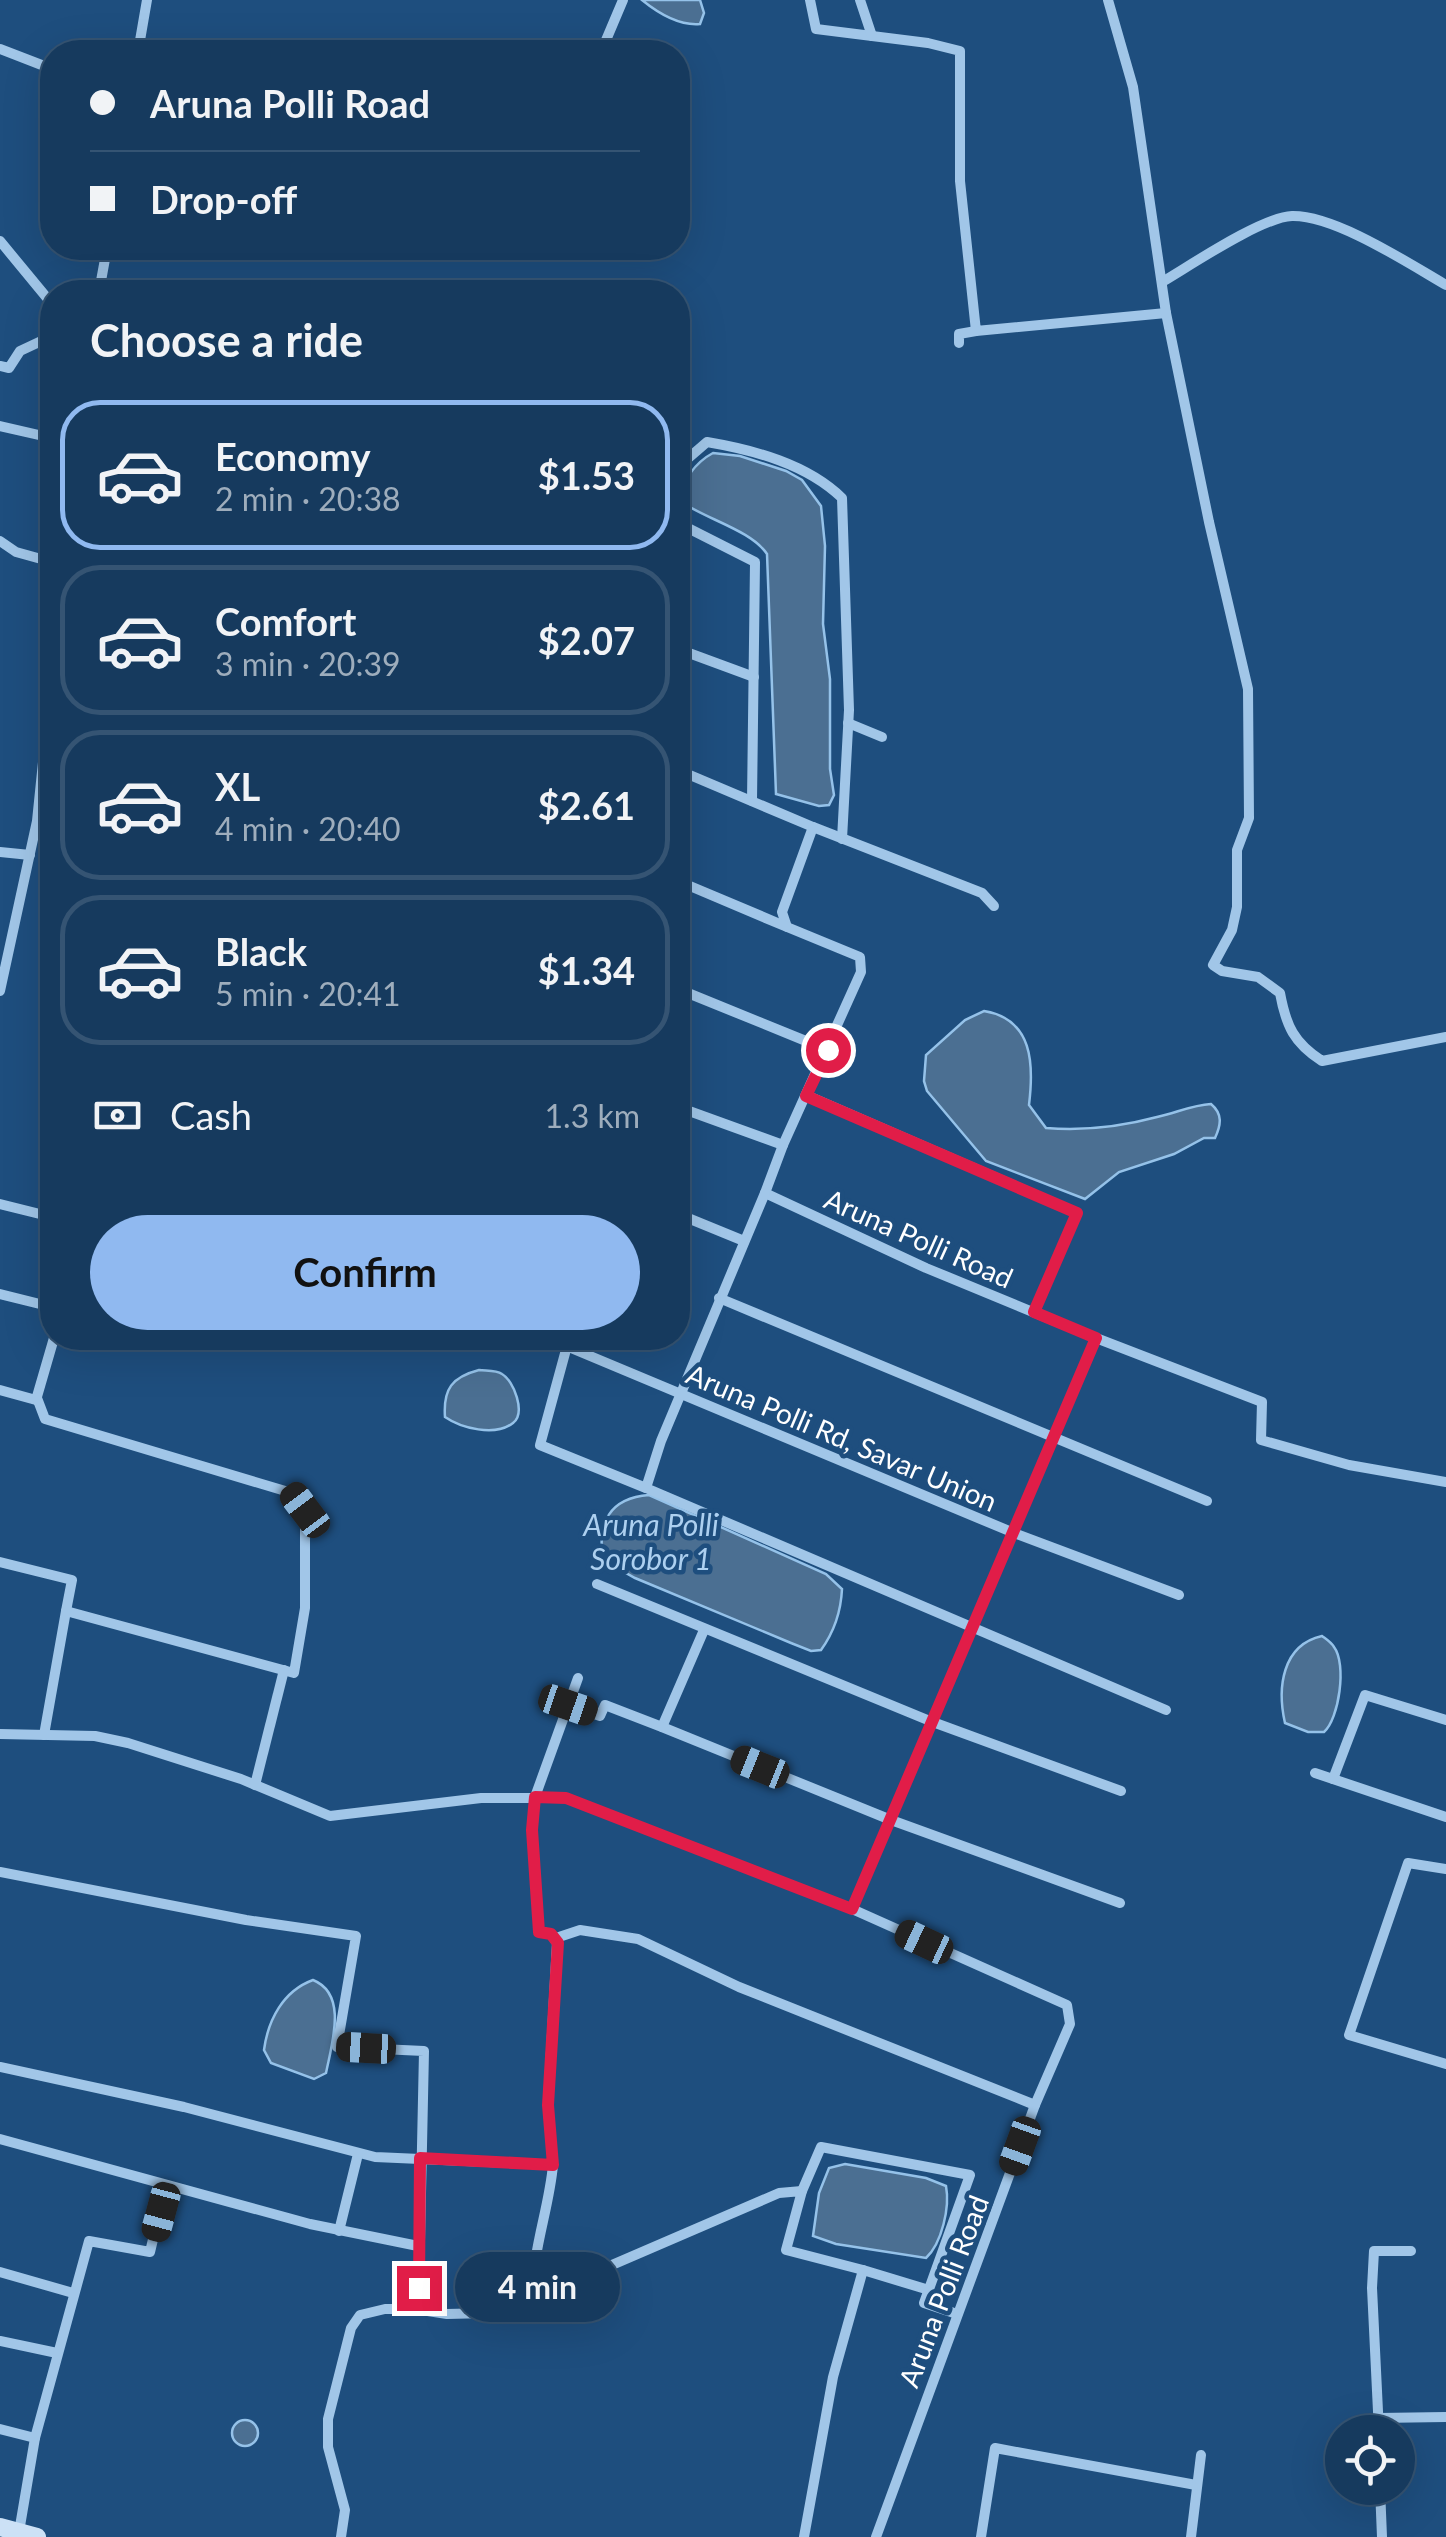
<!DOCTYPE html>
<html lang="en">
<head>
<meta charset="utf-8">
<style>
	:root { --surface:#163a5e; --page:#1f4164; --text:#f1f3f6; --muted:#9eadbc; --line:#355473; --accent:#90b9f0 }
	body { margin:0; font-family:Lato,sans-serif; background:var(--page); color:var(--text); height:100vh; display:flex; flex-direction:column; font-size:38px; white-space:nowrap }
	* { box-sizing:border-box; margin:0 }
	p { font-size:32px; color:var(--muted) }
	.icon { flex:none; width:55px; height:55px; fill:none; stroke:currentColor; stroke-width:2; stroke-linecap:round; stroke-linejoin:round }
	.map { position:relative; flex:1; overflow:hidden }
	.details { position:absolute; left:40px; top:280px; width:650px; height:1070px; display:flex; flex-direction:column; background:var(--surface); border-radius:40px; box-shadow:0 10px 40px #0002,0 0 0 2px var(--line) }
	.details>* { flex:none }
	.hud { position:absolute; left:40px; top:40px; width:650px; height:220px; border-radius:40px; box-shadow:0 10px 40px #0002,0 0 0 2px var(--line); display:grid; align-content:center; height:220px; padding:0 50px; background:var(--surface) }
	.controls { position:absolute; left:1325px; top:2415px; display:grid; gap:20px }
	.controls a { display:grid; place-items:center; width:90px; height:90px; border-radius:50%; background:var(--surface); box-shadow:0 10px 40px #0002,0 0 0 2px var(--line); font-size:50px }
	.end { position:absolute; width:45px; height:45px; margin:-22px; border:12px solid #e11d48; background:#fff; box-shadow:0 0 0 5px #fff }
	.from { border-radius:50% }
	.bubble { position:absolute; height:70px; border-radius:35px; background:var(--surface); box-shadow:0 10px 40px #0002,0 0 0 2px var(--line); font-size:32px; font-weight:700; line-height:70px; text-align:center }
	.car { position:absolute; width:30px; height:60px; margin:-30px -15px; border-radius:12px; box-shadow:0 0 8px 2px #0007; background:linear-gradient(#222 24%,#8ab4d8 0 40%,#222 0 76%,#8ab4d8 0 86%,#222 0) }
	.hud b { display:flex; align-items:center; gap:35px; height:95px; font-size:38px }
	.hud b+b { border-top:2px solid var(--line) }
	.hud i { width:25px; height:25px; background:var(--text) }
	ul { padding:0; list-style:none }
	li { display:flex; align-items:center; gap:30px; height:150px; margin:0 20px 15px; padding:0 30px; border:5px solid var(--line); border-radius:40px }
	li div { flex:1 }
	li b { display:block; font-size:38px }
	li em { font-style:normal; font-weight:700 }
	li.on { border-color:var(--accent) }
	li>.icon { width:90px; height:90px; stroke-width:1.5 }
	h2 { padding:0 50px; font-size:45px; line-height:120px }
	.pay { display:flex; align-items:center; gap:25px; height:110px; padding:0 50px; font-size:38px }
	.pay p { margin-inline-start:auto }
	.cta { display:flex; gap:20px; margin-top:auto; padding:20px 50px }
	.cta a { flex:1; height:115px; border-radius:60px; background:var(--accent); color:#111; font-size:40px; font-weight:700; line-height:115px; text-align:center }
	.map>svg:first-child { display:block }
	.water { fill:#4b6f92; stroke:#95c2e9; stroke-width:2.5 }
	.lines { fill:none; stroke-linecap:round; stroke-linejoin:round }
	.street { stroke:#a1c6e8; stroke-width:10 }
	.secondary { stroke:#cce1f6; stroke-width:18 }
	.route { stroke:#e11d48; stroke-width:12 }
	.labels { text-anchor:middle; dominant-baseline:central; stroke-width:9; stroke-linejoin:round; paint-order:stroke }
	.street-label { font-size:28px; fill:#fff; stroke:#1e4e7e }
	.water-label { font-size:30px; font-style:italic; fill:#add0f0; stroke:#1e4e7e }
</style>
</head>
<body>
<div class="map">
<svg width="1446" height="2537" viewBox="0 0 1446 2537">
	<rect width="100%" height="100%" fill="#1e4e7e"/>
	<!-- water -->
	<g class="water">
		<path d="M642 0H700L704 13 700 24C678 26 658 13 642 0Z"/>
		<path d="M713 453 740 456 786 471 802 480 821 506 825 546 823 624 830 679V769L834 795 829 805 819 806 776 794 767 554C751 530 705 519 680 501 681 481 696 462 713 453Z"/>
		<path d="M984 1011C1033 1019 1034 1064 1029 1105L1046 1128C1084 1131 1120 1127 1157 1117 1176 1113 1192 1105 1211 1104 1223 1114 1221 1125 1215 1138H1204L1174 1154 1119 1172 1085 1199 986 1161 927 1091 924 1081 926 1055 965 1020Z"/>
		<path d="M479 1370C487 1371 496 1370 502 1374 514 1381 526 1413 513 1423 495 1437 461 1428 445 1417 443 1389 452 1377 479 1370Z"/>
		<path d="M649 1495 826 1574 842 1589C841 1611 834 1632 821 1650L811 1651 791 1643 635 1578 603 1560C597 1522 610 1498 649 1495Z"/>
		<path d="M1322 1636C1326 1639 1331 1642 1334 1647 1347 1664 1339 1719 1324 1732H1308L1285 1723C1277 1688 1282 1645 1322 1636Z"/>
		<path d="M313 1980C348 1994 332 2043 326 2073L314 2079 271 2063 264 2050C268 2020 283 1991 313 1980Z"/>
		<path d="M845 2164 926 2178 946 2186C950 2207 942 2243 926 2258L836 2244 813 2236 819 2193 829 2168Z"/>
		<circle cx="245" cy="2433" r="13"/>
	</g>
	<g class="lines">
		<!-- street -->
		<g class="street">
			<path d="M810 0 816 29 928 43 960 51V181L976 331 1166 313 1209 522 1248 689 1249 818 1237 850V907L1232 930 1213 965 1222 971 1258 977 1280 993C1286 1026 1294 1043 1322 1061L1446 1037"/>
			<polyline points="860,0 872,36"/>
			<polyline points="1108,0 1133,87 1166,313"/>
			<polyline points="0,49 52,69"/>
			<polyline points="138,52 147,0"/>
			<polyline points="601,52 623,0"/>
			<polyline points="0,241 52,304"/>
			<path d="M1162 282C1191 265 1262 217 1292 216 1335 215 1408 263 1446 285"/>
			<polyline points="99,292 107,248"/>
			<polyline points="959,343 959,334 976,331"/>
			<polyline points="0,366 9,368 20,351 52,336"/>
			<polyline points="0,426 52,438"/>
			<path d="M678 467 707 442C754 450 807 464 842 498L849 710 842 839"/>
			<polyline points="678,523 755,562 752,801"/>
			<polyline points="0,541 16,552 52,562"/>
			<polyline points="678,649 754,677"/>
			<polyline points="848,723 882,737"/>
			<polyline points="678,770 813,827 782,912 787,927 860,957 861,972 783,1145 765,1193 926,1268 1096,1338 852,1909 1067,2005 1070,2024 1035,2105 876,2537"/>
			<polyline points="813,827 982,893 994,906"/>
			<polyline points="0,852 30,855"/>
			<polyline points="678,881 787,927"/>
			<polyline points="678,989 828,1050"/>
			<polyline points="0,991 37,821 52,674"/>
			<polyline points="806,1095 1077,1213 1034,1312"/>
			<polyline points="678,1107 783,1145"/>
			<polyline points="765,1193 661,1441 646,1488 1166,1710"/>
			<polyline points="0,1204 52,1217"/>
			<polyline points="678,1214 744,1241"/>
			<polyline points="0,1294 52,1307"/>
			<polyline points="719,1298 1207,1501"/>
			<polyline points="547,1338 1014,1533 1179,1595"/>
			<polyline points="1096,1338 1262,1402 1261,1440 1349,1465 1446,1482"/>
			<polyline points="567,1346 540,1445 646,1488"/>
			<polyline points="0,1390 36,1400 54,1338"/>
			<polyline points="37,1398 45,1419 292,1493 305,1510 305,1608 294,1673 66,1611 44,1735"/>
			<polyline points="0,1562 72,1580 66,1611"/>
			<polyline points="597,1584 930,1721 1121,1791"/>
			<polyline points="704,1630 662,1727 891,1820 1120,1903"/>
			<polyline points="568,1705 600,1716 605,1705 662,1727"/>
			<polyline points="0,1734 95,1736 128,1743 241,1779 330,1816 481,1798 566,1798 852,1909"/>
			<polyline points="1315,1773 1446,1817"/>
			<polyline points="1333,1779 1365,1695 1446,1720"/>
			<polyline points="255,1785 284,1670"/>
			<polyline points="1446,1869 1408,1863 1349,2035 1446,2064"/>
			<polyline points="0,1872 246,1920 356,1936 337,2047 424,2051 419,2288 415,2309"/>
			<polyline points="556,1938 580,1930 638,1939 739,1987 1035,2105"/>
			<polyline points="0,2067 184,2107 375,2157 553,2165 548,2105 557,1943 551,1934 539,1931 532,1830 535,1797 578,1678"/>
			<polyline points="0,2139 310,2224 418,2246"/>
			<polyline points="802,2191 821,2147 970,2175 924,2303 957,2314"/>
			<polyline points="339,2231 358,2154"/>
			<polyline points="863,2270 929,2290"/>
			<polyline points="0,2272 73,2293"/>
			<path d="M533 2299C531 2253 549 2210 553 2165"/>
			<polyline points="0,2341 57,2353"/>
			<polyline points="1378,2418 1446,2417"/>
			<polyline points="0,2429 35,2438"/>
			<polyline points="1379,2432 1372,2288 1374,2251 1411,2251"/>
			<polyline points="1380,2488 1382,2537"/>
			<polyline points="19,2532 35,2438 89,2241 150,2252 166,2185"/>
			<polyline points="341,2537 345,2510 328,2447 328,2419 351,2328 360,2315 385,2309 415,2309 447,2314 488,2313 533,2299 779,2193 802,2191 786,2250 863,2270 833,2377 804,2537"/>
			<polyline points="981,2537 995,2448 1196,2485"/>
			<polyline points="1191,2537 1201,2455"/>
		</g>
		<!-- secondary -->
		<polyline class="secondary" points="0,2527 37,2537"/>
	</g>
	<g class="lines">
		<!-- route -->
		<polyline class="route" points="419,2288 420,2158 553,2165 548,2105 558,1943 551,1934 539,1932 532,1830 535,1797 566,1798 852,1909 1096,1338 1034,1312 1077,1213 806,1096 828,1050"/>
	</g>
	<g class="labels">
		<!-- street labels -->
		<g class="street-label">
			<text transform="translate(919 1238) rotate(24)">Aruna Polli Road</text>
			<text transform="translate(842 1437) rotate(23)">Aruna Polli Rd, Savar Union</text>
			<text transform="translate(943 2291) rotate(-69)">Aruna Polli Road</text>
		</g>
		<!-- water labels -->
		<g class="water-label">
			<text x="651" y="1524">Aruna Polli<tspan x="651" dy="34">Sorobor 1</tspan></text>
		</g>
	</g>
</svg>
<div class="controls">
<a><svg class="icon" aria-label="locate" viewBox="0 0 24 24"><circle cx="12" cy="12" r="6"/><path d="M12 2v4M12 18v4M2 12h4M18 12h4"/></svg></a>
</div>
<i class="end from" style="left:828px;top:1050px"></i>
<i class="end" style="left:419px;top:2288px"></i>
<div class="bubble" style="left:455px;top:2252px;width:165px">4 min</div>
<i class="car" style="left:305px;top:1510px;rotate:323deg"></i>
<i class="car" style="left:568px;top:1705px;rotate:109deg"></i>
<i class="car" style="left:760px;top:1767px;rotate:292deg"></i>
<i class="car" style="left:924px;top:1942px;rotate:295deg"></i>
<i class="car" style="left:366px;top:2048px;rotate:273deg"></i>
<i class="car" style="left:1020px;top:2146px;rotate:200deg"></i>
<i class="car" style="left:161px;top:2212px;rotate:195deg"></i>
<div class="hud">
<b><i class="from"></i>Aruna Polli Road</b>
<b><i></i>Drop-off</b>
</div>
<section class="details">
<h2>Choose a ride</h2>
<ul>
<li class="on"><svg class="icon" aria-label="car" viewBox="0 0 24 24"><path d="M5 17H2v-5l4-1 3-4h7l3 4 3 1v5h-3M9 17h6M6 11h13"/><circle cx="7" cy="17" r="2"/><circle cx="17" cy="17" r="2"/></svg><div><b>Economy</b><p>2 min · 20:38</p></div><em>$1.53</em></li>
<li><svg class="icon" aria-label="car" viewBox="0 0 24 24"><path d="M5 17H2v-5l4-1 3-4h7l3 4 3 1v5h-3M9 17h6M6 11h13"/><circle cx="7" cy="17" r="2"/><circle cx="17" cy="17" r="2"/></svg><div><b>Comfort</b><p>3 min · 20:39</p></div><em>$2.07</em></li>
<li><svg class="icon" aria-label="car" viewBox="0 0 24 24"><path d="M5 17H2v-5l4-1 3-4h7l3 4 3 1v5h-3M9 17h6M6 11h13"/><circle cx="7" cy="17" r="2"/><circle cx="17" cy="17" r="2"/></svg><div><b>XL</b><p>4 min · 20:40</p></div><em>$2.61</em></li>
<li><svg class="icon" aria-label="car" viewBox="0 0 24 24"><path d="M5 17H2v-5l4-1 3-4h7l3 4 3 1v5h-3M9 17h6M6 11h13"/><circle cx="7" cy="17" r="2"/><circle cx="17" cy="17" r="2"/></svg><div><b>Black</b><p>5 min · 20:41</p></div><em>$1.34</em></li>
</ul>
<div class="pay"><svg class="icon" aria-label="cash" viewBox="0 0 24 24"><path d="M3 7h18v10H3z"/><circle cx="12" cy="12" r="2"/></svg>Cash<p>1.3 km</p></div>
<div class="cta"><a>Confirm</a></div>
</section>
</div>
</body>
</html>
